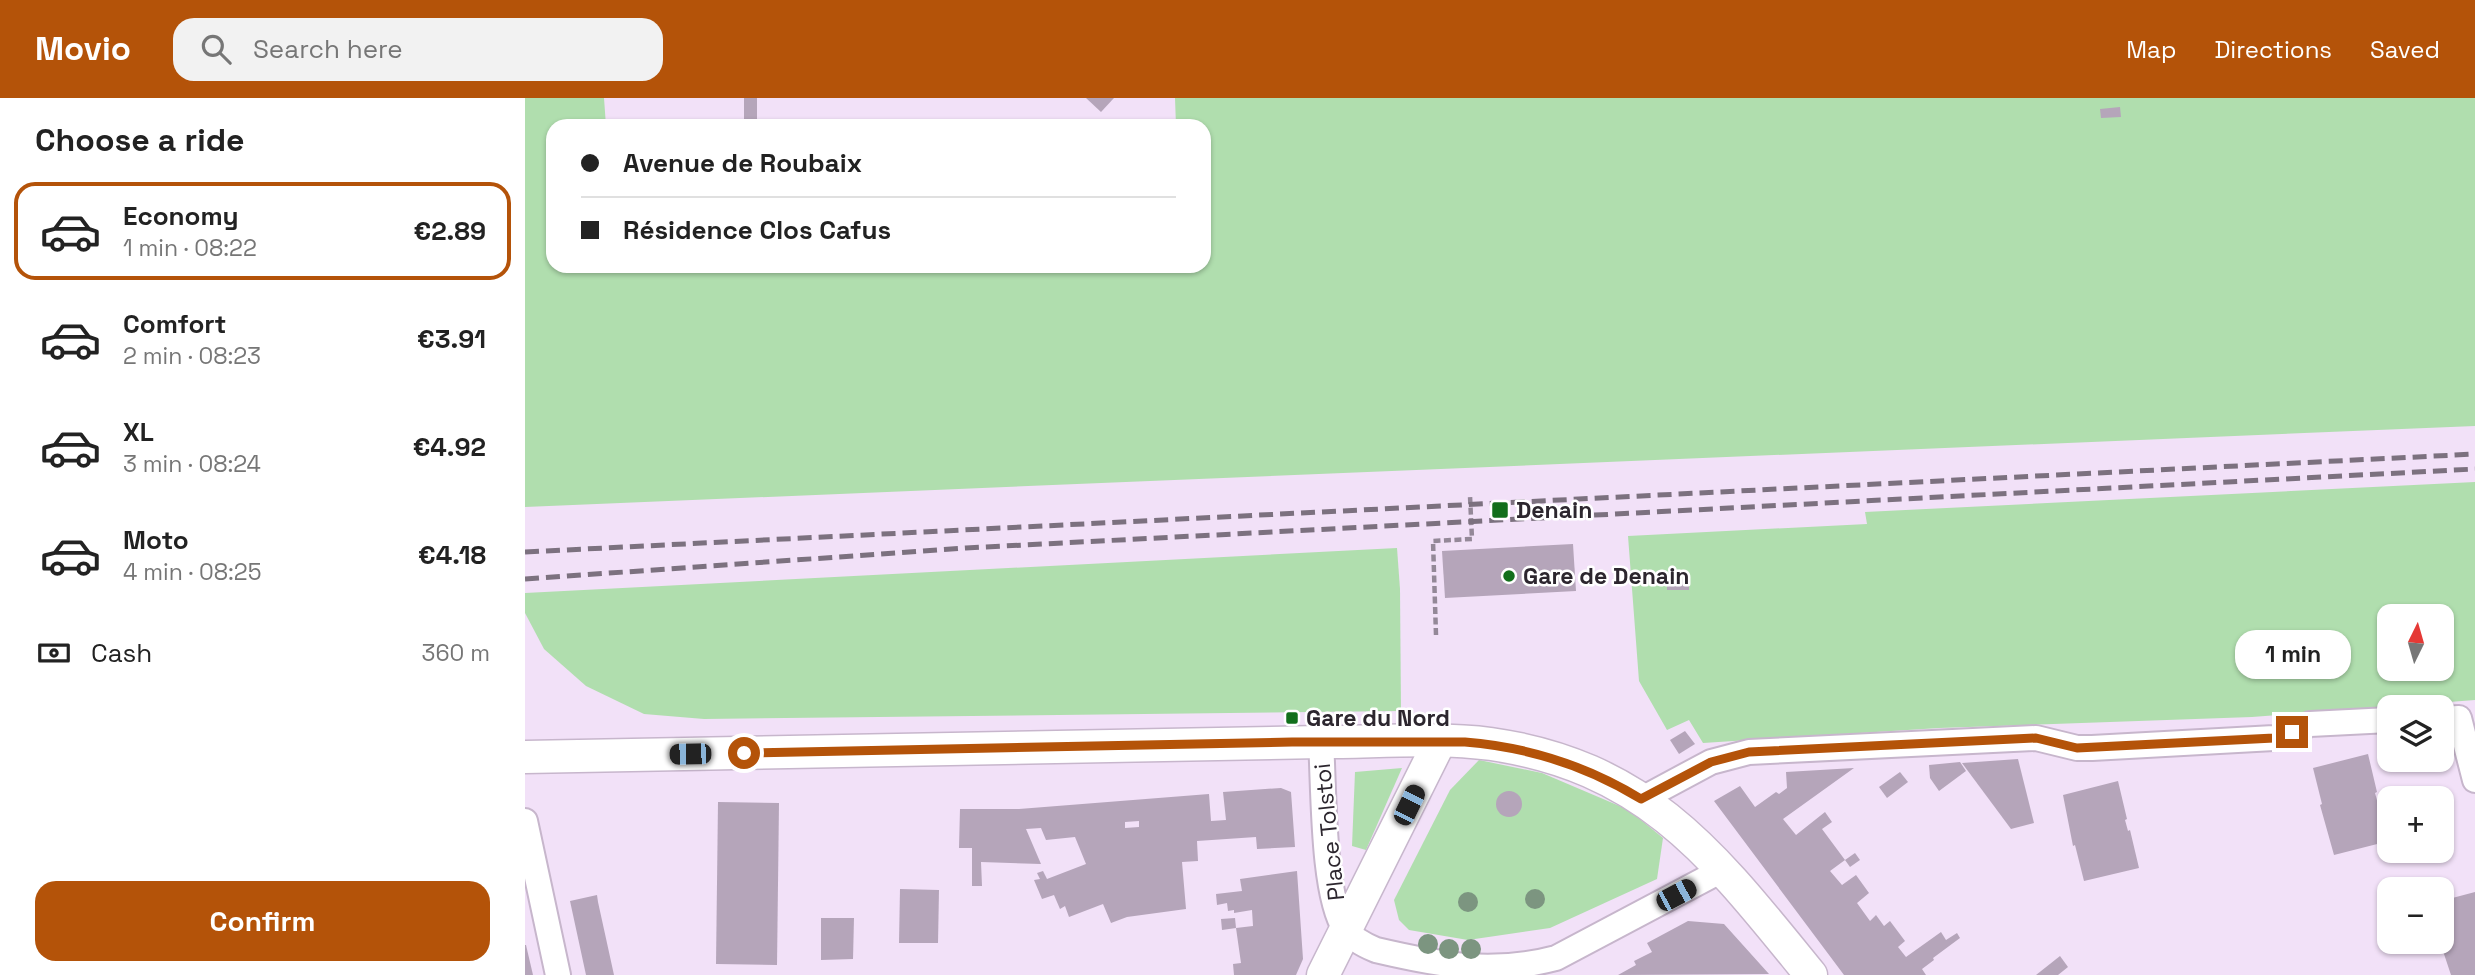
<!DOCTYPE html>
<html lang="en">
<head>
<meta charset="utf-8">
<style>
	:root { --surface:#fff; --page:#f2f2f2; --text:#222; --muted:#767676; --line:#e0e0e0; --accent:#b45309 }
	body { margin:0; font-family:"Space Grotesk",sans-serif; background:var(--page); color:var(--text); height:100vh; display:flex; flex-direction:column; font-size:26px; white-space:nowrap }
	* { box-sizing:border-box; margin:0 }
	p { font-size:23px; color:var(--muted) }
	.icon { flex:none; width:38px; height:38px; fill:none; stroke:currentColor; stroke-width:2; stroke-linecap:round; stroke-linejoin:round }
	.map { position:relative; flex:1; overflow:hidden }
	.drawer { display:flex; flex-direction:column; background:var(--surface); width:525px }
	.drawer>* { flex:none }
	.hud { position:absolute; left:21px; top:21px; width:665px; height:154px; border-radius:21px; box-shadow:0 2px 5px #0004; display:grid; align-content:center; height:154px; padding:0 35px; background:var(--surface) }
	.needle { width:46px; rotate:5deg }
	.controls { position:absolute; left:1852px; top:506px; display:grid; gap:14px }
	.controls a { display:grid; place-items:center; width:77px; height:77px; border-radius:14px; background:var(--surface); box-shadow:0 2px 5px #0004; font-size:35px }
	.end { position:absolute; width:32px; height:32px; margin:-16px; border:9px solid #b45309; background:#fff; box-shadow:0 0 0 4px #fff }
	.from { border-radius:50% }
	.bubble { position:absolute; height:49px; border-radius:21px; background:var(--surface); box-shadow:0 2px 5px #0004; font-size:23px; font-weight:700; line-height:49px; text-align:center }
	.car { position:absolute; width:21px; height:42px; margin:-21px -10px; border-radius:9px; box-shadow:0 0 5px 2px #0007; background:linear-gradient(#222 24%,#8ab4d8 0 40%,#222 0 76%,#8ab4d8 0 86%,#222 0) }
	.hud b { display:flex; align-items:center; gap:24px; height:66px; font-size:26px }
	.hud b+b { border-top:2px solid var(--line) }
	.hud i { width:18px; height:18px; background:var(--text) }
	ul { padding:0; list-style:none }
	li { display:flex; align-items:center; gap:21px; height:98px; margin:0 14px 10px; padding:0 21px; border:4px solid transparent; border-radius:21px }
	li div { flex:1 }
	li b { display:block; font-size:26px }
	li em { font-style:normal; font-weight:700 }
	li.on { border-color:var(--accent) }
	li>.icon { width:63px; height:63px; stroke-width:1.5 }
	h2 { padding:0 35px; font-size:32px; line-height:84px }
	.pay { display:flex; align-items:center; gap:18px; height:77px; padding:0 35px; font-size:26px }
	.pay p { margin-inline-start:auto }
	.primary-button { display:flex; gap:14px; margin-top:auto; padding:14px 35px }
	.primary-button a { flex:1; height:80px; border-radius:21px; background:var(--accent); color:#fff; font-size:28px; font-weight:700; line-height:80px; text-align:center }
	header { display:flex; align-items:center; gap:42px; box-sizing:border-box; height:98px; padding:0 35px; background:var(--accent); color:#fff }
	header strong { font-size:33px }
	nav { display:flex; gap:38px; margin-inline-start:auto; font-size:24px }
	.search { width:490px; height:63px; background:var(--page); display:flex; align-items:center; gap:18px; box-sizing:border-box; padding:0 24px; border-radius:21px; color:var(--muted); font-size:26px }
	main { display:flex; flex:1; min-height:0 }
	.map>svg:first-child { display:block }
	.green { fill:#b0deae; fill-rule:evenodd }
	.building { fill:#b5a5ba; fill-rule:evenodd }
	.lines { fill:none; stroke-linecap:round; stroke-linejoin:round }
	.minor-casing { stroke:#c7b6cc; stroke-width:28 }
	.tertiary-casing { stroke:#c7b6cc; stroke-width:35 }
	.path { stroke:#948898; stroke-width:4.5; stroke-dasharray:7 3.5; stroke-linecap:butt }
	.minor { stroke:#fff; stroke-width:24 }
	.tertiary { stroke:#fff; stroke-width:32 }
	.rail { stroke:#7c717f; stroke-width:5; stroke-dasharray:14 7; stroke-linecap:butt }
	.tree { fill:#7c9580 }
	.route { stroke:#b45309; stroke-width:9 }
	.poi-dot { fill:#126f1b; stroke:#fff; stroke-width:2.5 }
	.labels { text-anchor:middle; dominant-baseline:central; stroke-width:5; stroke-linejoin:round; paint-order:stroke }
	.poi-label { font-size:23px; font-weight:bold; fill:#2c262e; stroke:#fff; text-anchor:start }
	.street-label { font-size:23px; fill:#2c262e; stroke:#fff }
</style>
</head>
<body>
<header>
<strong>Movio</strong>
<div class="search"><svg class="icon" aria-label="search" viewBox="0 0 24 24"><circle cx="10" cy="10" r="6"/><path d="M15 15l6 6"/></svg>Search here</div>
<nav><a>Map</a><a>Directions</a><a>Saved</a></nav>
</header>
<main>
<section class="drawer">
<h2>Choose a ride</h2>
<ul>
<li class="on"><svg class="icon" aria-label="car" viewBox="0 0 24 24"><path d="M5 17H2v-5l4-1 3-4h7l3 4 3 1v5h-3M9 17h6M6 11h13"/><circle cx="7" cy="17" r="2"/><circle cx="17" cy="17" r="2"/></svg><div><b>Economy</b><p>1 min · 08:22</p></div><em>€2.89</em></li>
<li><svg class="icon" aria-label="car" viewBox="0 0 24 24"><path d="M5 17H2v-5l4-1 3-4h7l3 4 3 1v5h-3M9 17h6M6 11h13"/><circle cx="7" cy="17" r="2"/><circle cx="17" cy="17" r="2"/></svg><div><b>Comfort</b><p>2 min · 08:23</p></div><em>€3.91</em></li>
<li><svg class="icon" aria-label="car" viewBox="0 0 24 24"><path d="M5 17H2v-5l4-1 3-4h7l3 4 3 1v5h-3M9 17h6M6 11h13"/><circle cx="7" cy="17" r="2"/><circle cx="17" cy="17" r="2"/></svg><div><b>XL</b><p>3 min · 08:24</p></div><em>€4.92</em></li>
<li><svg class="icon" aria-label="car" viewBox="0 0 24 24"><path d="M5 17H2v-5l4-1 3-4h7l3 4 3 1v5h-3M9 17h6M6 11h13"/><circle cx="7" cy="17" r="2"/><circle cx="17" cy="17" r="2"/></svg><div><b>Moto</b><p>4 min · 08:25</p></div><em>€4.18</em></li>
</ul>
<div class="pay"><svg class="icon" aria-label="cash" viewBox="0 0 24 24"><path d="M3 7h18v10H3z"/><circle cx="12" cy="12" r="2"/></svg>Cash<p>360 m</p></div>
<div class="primary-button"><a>Confirm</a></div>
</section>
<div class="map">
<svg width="1950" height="877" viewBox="0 0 1950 877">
	<rect width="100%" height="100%" fill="#f2e1f8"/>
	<!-- green -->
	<g class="green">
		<polygon points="0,0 79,0 81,28 28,28 28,168 679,168 679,28 651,28 650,0 1950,0 1950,328 0,409"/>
		<path d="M1950 384V602L1727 619 1414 630 1178 645 1164 622 1142 632 1114 583 1103 438 1342 426 1340 414ZM1864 518H1916V570H1864Z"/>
		<polygon points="872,450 875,491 876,613 179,621 119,616 61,588 19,551 0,515 0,495"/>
		<polygon points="954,662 1017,675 1104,712 1138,740 1132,781 1025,830 943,842 884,832 874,822 869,802 925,692"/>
		<polygon points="877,670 841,752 827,748 830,674"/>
	</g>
	<!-- building -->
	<g class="building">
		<rect x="219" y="0" width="13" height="25"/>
		<polygon points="561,0 589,0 576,14"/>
		<polygon points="1595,9 1596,19 1576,20 1575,11"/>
		<polygon points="1048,446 1051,493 920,500 917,453"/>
		<rect x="1142" y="481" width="22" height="11"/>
		<polygon points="1160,633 1170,646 1154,656 1145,642"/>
		<polygon points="1843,656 1852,694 1850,695 1853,706 1855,705 1864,743 1809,757 1795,707 1797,706 1788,670"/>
		<polygon points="1493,661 1509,725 1486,731 1437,665"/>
		<polygon points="1435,664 1441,673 1414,693 1405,680 1404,667"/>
		<polygon points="1329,670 1258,721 1271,737 1300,714 1307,724 1297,731 1320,762 1305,773 1317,787 1331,777 1344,795 1332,805 1345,823 1351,817 1359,828 1365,823 1380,843 1373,849 1381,859 1416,834 1421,842 1432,835 1435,840 1408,860 1409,862 1397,871 1401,877 1319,877 1189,703 1215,688 1230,709 1251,694 1254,696 1262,690 1261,674"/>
		<polygon points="1375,674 1383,684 1362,700 1354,689"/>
		<polygon points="1593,683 1602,721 1600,722 1603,733 1605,732 1614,770 1559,783 1550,747 1548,748 1538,697"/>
		<path d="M756 690 766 694 770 749 732 751 731 739 672 743 673 763 657 764 661 811 602 819 586 825 578 806 544 819 540 808 535 811 529 797 517 801 509 782 515 781 512 775 518 773 522 781 561 766 550 739 521 742 516 730 501 731 516 766 456 764 457 788H447V750H434L435 711H494L684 696 686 723 701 722 698 694ZM614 723V729L600 730V724Z"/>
		<circle cx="984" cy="706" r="13"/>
		<polygon points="193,704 254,705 252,867 191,866"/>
		<polygon points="1330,755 1335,762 1325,769 1320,762"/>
		<polygon points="772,773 778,861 771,877 709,877 708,866 716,865 711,830 728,828 727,812 709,815 709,812 703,813 702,805 692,807 691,796 717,793 715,781"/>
		<polygon points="375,791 414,792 413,845 374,845"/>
		<polygon points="1950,794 1950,877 1926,877 1915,844 1916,803"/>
		<polygon points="72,797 73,804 89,877 61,877 45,803"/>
		<polygon points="296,820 329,820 328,861 296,862"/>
		<polygon points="710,820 711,830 697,832 696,821"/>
		<polygon points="1163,823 1199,826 1244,876 1093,877 1111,867 1109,863 1127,854 1122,845"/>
		<polygon points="0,847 1,847 8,877 0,877"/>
		<polygon points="1535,858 1543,869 1533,877 1511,877"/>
	</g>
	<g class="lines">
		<defs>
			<g id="minor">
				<polyline points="1916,621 1934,620 1950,682"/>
				<path d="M796 644C799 689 797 796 820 831 827 841 839 847 851 852 915 867 967 877 1031 860L1199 771"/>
				<polyline points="1117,701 1186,664 1224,654 1511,640 1552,650 1567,650 1749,640 1758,639 1785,626 1864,622"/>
				<polyline points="0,723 33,877"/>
			</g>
			<g id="tertiary">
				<path d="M0 659 796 644C852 644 911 639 966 646 1125 669 1192 762 1286 877"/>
				<polyline points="798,877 915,643"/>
			</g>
		</defs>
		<!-- minor casing -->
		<use href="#minor" class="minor-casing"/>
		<!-- tertiary casing -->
		<use href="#tertiary" class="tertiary-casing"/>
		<!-- path -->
		<polyline class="path" points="911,537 908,443 947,441 945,398"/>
		<!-- minor -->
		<use href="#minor" class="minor"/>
		<!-- tertiary -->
		<use href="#tertiary" class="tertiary"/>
		<!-- rail -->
		<g class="rail">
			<polyline points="0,454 1950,356"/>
			<polyline points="0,481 441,450 1950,371"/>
		</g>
	</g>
	<!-- trees -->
	<g class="tree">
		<circle cx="1010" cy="801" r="10"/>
		<circle cx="943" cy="804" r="10"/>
		<circle cx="903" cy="846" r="10"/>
		<circle cx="924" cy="851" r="10"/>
		<circle cx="946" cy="851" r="10"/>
	</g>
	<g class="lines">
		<!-- route -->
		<path class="route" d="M219 655 767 644H940C1003 649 1062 668 1116 701L1186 664 1224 654 1511 640 1552 650 1749 640 1767 634"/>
	</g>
	<!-- markers -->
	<g class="poi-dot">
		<rect x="966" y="403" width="18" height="18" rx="3.5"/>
		<circle cx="984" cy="478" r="7"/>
		<rect x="760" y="613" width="14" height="14" rx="3.5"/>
	</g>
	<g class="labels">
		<!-- poi labels -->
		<g class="poi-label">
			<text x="991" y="412">Denain</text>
			<text x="998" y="478">Gare de Denain</text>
			<text x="781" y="620">Gare du Nord</text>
		</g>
		<!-- street labels -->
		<g class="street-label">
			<text transform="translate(804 734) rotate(-96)">Place Tolstoi</text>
		</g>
	</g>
</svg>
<div class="controls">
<a><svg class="needle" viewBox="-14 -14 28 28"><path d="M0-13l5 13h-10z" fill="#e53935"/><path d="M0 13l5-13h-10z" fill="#767676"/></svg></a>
<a><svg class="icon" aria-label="layers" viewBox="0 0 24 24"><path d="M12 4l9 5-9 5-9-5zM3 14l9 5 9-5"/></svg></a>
<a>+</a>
<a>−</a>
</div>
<i class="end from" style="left:219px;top:655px"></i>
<i class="end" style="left:1767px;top:634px"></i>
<div class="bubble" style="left:1710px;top:532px;width:116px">1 min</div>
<i class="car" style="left:165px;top:656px;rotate:269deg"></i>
<i class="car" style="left:884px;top:707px;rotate:26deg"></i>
<i class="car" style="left:1151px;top:797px;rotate:62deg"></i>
<div class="hud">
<b><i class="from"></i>Avenue de Roubaix</b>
<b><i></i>Résidence Clos Cafus</b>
</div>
</div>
</main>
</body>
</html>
